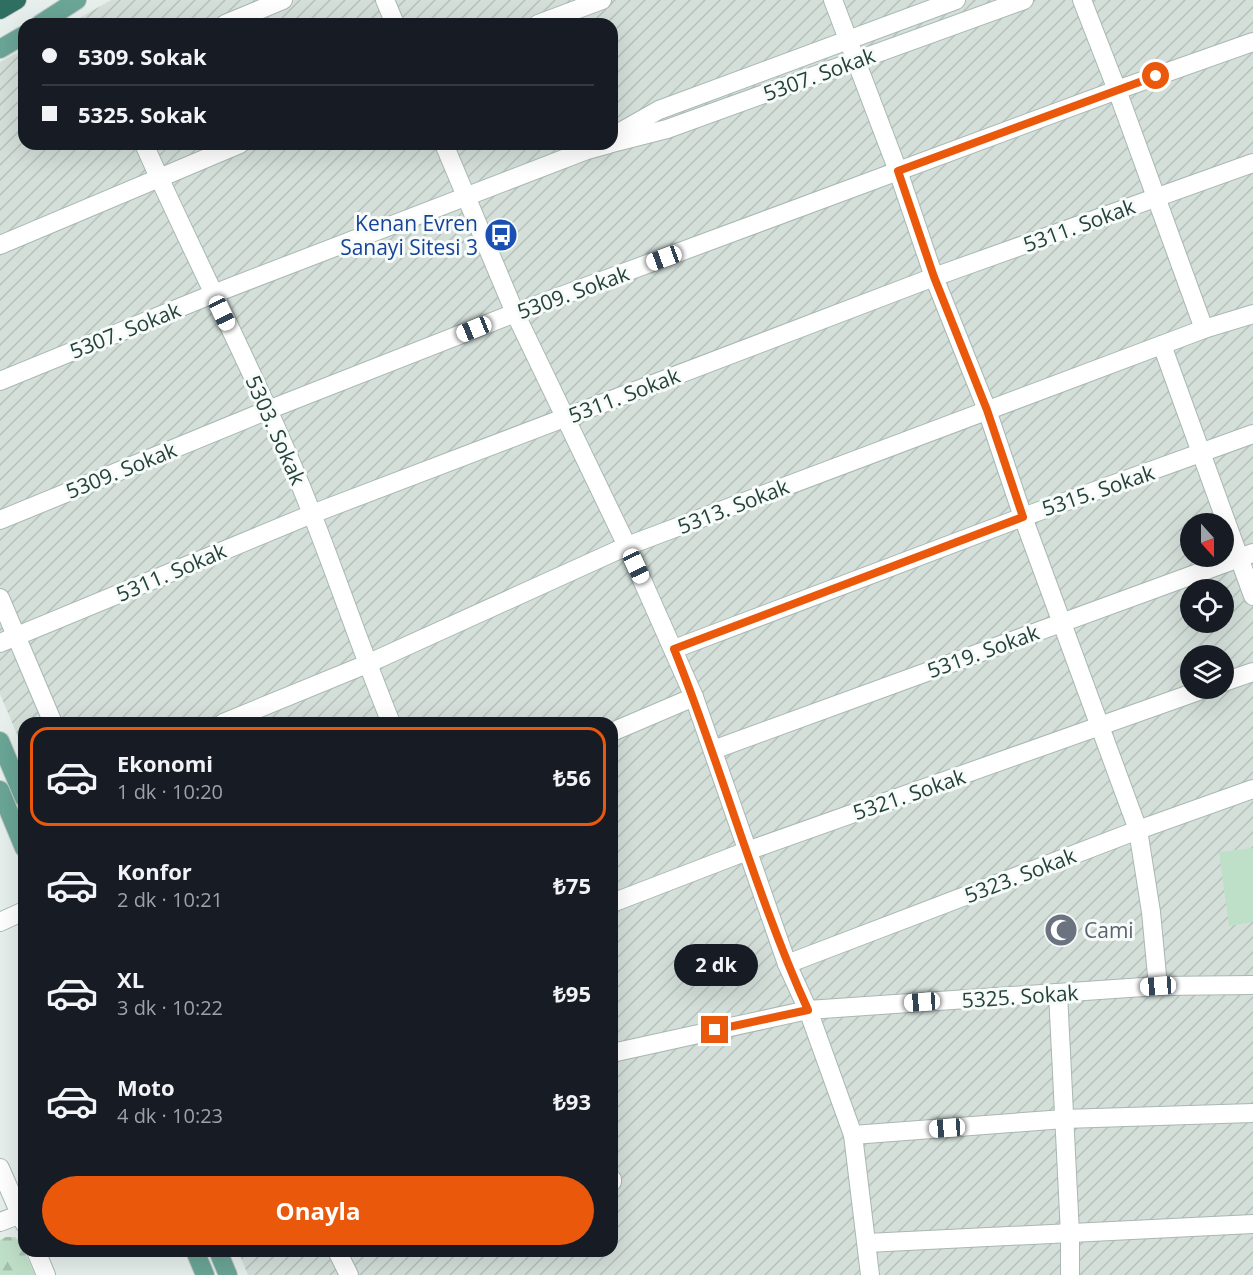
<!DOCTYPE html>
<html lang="tr">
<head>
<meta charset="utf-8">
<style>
	:root { --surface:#171b24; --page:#20242c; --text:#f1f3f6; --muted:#9ea1a6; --line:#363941; --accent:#ea580c }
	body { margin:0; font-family:"Open Sans",sans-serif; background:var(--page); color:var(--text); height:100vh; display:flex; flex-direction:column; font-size:22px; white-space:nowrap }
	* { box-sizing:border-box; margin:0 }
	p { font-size:20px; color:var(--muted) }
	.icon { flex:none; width:33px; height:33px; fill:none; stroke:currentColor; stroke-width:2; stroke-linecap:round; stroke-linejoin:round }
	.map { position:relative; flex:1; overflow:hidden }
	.details { position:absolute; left:18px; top:717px; width:600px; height:540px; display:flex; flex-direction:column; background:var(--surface); border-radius:18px; box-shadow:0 6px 24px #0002 }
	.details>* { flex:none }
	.top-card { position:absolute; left:18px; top:18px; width:600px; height:132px; border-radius:18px; box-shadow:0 6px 24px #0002; display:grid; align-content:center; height:132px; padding:0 24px; background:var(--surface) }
	.needle { width:39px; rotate:159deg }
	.tools { position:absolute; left:1180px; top:513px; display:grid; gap:12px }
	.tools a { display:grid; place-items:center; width:54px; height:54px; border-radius:50%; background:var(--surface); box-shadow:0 6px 24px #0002; font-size:30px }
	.end { position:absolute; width:27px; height:27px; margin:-14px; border:8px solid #ea580c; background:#fff; box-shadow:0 0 0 3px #fff }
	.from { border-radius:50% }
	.bubble { position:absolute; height:42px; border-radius:21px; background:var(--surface); box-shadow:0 6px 24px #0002; font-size:20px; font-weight:700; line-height:42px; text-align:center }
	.car { position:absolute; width:18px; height:36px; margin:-18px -9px; border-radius:8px; box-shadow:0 0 4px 2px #0007; background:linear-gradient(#fff 24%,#345 0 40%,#fff 0 76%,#345 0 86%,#fff 0) }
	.top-card b { display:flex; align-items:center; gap:21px; height:57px; font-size:22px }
	.top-card b+b { border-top:2px solid var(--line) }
	.top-card i { width:15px; height:15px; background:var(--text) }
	ul { padding:10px 0 0; list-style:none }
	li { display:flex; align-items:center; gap:18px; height:99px; margin:0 12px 9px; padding:0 12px; border:3px solid transparent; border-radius:18px }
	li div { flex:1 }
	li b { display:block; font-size:22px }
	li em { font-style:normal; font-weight:700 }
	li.selected { border-color:var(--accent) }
	li>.icon { width:54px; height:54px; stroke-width:1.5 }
	.cta { display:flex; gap:12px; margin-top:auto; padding:12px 24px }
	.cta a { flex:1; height:69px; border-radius:36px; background:var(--accent); color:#fff; font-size:24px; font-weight:700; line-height:69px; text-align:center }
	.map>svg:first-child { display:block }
	.industrial { fill:url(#industrial-furrows); fill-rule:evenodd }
	.forest { fill:url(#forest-firs) }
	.pitch { fill:#bfe0c8 }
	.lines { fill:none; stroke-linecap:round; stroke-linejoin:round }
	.minor-casing { stroke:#a8b8b2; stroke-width:20 }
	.major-casing { stroke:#c2cac8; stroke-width:20 }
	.highway-casing { stroke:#c2cac8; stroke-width:20 }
	.minor { stroke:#fff; stroke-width:18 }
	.major { stroke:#6aa596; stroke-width:18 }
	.highway { stroke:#2f6f62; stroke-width:18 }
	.route { stroke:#ea580c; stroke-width:8 }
	.labels { text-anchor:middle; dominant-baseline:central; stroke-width:6; stroke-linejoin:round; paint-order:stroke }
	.street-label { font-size:21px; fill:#24423a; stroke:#f7fbf9 }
	.transit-label { font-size:21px; fill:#164399; stroke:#f7fbf9; text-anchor:end }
	.worship-label { font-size:21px; fill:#5b616d; stroke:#f7fbf9; text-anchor:start }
</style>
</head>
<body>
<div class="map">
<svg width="1253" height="1275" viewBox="0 0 1253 1275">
	<defs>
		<pattern id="industrial-furrows" width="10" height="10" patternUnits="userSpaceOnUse" patternTransform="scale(1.5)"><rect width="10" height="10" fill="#d4dfda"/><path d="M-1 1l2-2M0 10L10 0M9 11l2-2" fill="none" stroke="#b6c1bc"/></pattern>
		<pattern id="forest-firs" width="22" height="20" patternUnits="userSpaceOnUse" patternTransform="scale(1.5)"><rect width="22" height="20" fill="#bfe0c8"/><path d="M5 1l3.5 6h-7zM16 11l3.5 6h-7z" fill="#a4c1ad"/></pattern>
	</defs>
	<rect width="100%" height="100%" fill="#e6efeb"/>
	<!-- industrial -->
	<path class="industrial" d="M111 0H1253V1275H248L238 1251H612V723H24V751L0 694V62L24 49V144H612V24H69ZM1191 524H1224V556H1191ZM1191 590H1224V622H1191ZM1191 656H1224V688H1191Z"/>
	<!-- forest -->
	<polygon class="forest" points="6,1237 15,1237 20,1242 35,1275 0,1275 0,1240"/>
	<!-- pitch -->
	<polygon class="pitch" points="1253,848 1253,922 1229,926 1219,852"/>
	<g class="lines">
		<defs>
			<g id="minor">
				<polyline points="385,0 395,24"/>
				<polyline points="833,0 898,171 934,277 987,410 1023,517 1138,830 1151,912 1158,986"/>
				<polyline points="1082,0 1117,90 1204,329"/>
				<polyline points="225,24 283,0"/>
				<polyline points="538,24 602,0"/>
				<polyline points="613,136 659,110 956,0"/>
				<polyline points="612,143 667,129 1024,0"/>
				<path d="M144 144C199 268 263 388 312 514 339 583 363 654 391 723"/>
				<polyline points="444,144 515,313 627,546 694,697 787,964 808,1010 853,1135 870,1275"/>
				<polyline points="0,245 240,144"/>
				<polyline points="1162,345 1253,596"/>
				<polyline points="0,381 213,294 587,150 609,144"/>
				<polyline points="0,520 268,410 515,313 1117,90 1253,42"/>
				<polyline points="0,598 53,723"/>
				<polyline points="0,643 312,514 934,277 1253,163"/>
				<polyline points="674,649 1023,517 1253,434"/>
				<polyline points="1224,682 1253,672"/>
				<polyline points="223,723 367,664 627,546 1204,329 1253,314"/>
				<polyline points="612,732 694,697"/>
				<polyline points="713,750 1253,553"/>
				<polyline points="612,903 747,851 1207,688"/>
				<polyline points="0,922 24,911"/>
				<polyline points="787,964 1138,830 1253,789"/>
				<polyline points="1058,993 1070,1234 1070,1275"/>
				<polyline points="612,1053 808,1010 1158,986 1253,985"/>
				<polyline points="853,1135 1064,1119 1253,1113"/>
				<polyline points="0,1168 24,1223"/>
				<polyline points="612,1179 612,1182"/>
				<polyline points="0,1222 24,1213"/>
				<polyline points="867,1243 1253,1224"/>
				<polyline points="36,1251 46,1275"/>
				<polyline points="337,1251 349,1275"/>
			</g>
			<g id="major">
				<polyline points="40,24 77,0"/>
				<polyline points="0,49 24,35"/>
				<polyline points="0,741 24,798"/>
				<polyline points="0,790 24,848"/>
				<polyline points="195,1251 205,1275"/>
				<polyline points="218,1251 228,1275"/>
			</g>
			<polyline id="highway" points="0,10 17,0"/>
		</defs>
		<!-- minor casing -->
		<use href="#minor" class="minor-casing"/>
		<!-- major casing -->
		<use href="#major" class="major-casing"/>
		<!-- highway casing -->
		<use href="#highway" class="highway-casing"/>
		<!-- minor -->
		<use href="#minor" class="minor"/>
		<!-- major -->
		<use href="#major" class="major"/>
		<!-- highway -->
		<use href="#highway" class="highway"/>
	</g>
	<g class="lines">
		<!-- route -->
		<path class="route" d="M715 1030 808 1010C755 893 722 768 674 649L1023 517 987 410 934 277 898 171 1156 76"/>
	</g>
	<!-- icons -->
	<defs>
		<symbol id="bus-disc" viewBox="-11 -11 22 22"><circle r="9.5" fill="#1a4fb4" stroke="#f7fbf9"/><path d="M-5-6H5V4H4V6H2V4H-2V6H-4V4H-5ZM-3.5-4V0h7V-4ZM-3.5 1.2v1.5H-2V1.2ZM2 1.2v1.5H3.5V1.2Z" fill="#fff"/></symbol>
		<symbol id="mosque-disc" viewBox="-11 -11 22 22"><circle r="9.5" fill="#6b7280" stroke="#f7fbf9"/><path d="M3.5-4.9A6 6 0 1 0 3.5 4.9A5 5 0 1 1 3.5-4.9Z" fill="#fff"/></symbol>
	</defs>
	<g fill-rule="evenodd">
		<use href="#bus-disc" x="482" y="216" width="38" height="38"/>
		<use href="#mosque-disc" x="1042" y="911" width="38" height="38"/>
	</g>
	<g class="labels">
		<!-- street labels -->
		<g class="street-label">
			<text transform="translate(819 74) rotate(-20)">5307. Sokak</text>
			<text transform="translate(1079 225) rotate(-20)">5311. Sokak</text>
			<text transform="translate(573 292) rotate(-20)">5309. Sokak</text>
			<text transform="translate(125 330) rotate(-22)">5307. Sokak</text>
			<text transform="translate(624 395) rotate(-21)">5311. Sokak</text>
			<text transform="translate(276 430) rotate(66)">5303. Sokak</text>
			<text transform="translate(121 470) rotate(-22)">5309. Sokak</text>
			<text transform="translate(1098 490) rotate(-19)">5315. Sokak</text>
			<text transform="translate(733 506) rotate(-21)">5313. Sokak</text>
			<text transform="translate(171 572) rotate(-23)">5311. Sokak</text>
			<text transform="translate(983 651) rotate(-20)">5319. Sokak</text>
			<text transform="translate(909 794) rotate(-19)">5321. Sokak</text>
			<text transform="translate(1020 875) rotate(-21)">5323. Sokak</text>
			<text transform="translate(1020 996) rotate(-4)">5325. Sokak</text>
		</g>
		<!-- transit labels -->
		<g class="transit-label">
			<text x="478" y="223">Kenan Evren<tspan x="478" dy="24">Sanayi Sitesi 3</tspan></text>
		</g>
		<!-- worship labels -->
		<g class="worship-label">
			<text x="1084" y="930">Cami</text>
		</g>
	</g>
</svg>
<div class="tools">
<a><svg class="needle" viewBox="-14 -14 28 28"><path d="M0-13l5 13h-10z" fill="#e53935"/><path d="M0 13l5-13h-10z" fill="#9ea1a6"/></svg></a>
<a><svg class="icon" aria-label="locate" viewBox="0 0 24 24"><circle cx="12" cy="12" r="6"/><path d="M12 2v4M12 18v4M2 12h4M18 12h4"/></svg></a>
<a><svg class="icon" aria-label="layers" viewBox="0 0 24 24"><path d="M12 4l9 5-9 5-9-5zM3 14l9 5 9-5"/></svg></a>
</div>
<i class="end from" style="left:1156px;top:76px"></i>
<i class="end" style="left:715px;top:1030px"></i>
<div class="bubble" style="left:674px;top:944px;width:84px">2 dk</div>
<i class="car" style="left:664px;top:258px;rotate:250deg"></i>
<i class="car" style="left:222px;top:313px;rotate:155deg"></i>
<i class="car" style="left:474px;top:329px;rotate:248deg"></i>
<i class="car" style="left:636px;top:566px;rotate:155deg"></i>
<i class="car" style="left:1158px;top:986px;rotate:266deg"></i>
<i class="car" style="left:922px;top:1002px;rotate:266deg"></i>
<i class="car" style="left:947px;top:1128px;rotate:266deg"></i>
<div class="top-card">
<b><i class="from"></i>5309. Sokak</b>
<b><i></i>5325. Sokak</b>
</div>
<section class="details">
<ul>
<li class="selected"><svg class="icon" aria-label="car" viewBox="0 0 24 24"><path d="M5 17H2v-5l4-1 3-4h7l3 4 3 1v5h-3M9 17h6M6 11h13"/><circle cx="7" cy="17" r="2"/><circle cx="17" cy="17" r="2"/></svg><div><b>Ekonomi</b><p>1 dk · 10:20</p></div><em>₺56</em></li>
<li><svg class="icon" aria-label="car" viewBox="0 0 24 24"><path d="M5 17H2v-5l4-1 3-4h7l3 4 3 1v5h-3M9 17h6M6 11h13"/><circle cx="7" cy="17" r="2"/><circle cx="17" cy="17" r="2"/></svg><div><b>Konfor</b><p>2 dk · 10:21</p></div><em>₺75</em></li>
<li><svg class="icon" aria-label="car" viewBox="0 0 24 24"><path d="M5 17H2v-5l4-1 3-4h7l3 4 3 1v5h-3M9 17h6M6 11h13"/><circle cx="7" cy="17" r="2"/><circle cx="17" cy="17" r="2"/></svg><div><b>XL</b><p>3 dk · 10:22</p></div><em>₺95</em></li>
<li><svg class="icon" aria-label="car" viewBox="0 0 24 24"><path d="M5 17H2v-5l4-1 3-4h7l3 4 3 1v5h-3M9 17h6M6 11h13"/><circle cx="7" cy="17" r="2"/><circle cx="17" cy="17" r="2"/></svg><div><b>Moto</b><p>4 dk · 10:23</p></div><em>₺93</em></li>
</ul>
<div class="cta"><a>Onayla</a></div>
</section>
</div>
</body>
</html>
